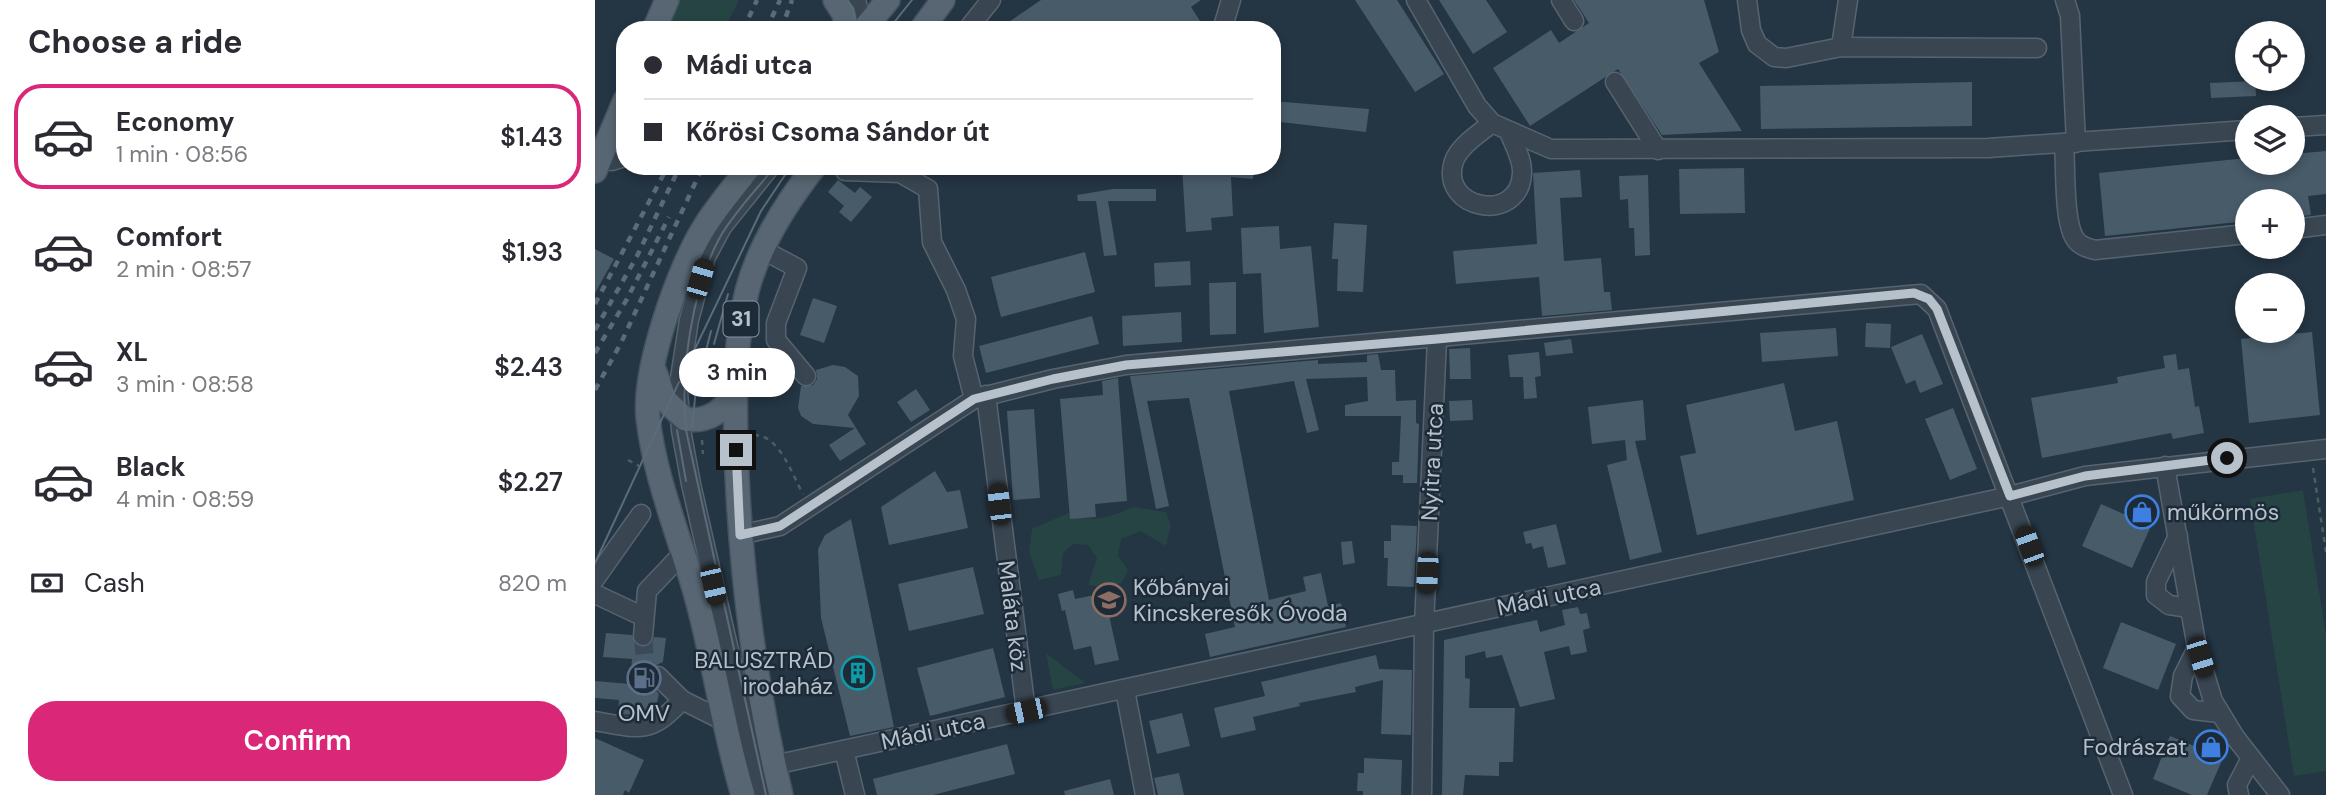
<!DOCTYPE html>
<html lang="en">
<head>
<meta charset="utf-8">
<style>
	:root { --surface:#fff; --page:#f7f7f7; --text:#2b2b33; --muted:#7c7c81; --line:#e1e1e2; --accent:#db2777 }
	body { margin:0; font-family:"DM Sans",sans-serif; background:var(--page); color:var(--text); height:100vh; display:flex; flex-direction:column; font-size:26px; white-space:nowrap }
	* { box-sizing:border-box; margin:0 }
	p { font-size:23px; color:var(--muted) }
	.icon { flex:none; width:38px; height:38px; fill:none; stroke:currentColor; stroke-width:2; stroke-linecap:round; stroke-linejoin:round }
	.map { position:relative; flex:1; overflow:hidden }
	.sheet { display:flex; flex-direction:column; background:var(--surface); width:595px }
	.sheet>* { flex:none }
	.top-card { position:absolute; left:21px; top:21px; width:665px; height:154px; border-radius:28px; box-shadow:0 4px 10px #0003; display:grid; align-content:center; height:154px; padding:0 28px; background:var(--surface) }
	.tools { position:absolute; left:1640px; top:21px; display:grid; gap:14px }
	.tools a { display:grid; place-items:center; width:70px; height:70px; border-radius:50%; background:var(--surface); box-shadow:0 4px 10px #0003; font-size:35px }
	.end { position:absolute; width:32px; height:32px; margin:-16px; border:9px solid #b6c1cc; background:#111; box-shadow:0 0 0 4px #111 }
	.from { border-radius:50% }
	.bubble { position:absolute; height:49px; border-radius:24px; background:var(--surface); box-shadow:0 4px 10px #0003; font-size:23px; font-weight:600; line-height:49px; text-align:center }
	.car { position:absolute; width:21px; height:42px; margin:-21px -10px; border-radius:9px; box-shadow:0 0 5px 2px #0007; background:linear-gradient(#222 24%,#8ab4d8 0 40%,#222 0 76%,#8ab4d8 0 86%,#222 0) }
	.top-card b { display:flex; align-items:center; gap:24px; height:66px; font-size:26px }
	.top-card b+b { border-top:2px solid var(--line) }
	.top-card i { width:18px; height:18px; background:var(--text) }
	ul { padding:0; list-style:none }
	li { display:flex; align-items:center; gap:21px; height:105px; margin:0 14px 10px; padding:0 14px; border:4px solid transparent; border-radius:28px }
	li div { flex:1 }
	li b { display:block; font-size:26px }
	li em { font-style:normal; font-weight:600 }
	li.selected { border-color:var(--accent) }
	li>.icon { width:63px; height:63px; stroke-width:1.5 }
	h2 { padding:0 28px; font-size:32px; line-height:84px }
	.pay { display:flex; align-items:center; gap:18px; height:77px; padding:0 28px; font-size:26px }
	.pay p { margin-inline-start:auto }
	.cta { display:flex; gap:14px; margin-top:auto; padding:14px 28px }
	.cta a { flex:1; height:80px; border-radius:28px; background:var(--accent); color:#fff; font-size:28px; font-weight:600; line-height:80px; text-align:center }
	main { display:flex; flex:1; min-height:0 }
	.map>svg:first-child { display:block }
	.green { fill:#264443 }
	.building { fill:#485b69 }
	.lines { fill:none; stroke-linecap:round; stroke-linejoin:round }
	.minor-tunnel { stroke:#3a4a58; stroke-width:18; stroke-dasharray:18 9; stroke-linecap:butt }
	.minor-casing { stroke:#576470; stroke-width:21 }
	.major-casing { stroke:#45525f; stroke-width:26 }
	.path { stroke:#476161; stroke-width:2.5; stroke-dasharray:5 5; stroke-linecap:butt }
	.minor { stroke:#394652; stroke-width:18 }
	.major { stroke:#576672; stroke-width:23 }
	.tram { stroke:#5a6b7a; stroke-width:2 }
	.rail { stroke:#5a6b7a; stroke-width:4.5; stroke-dasharray:7 7; stroke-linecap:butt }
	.route { stroke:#b6c1cc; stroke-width:9 }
	.labels { text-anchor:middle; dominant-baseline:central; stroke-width:5; stroke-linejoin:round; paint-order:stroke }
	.shield { fill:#1d2b38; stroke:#8894a0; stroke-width:2 }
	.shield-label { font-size:21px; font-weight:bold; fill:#b6c1cc }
	.street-label { font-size:23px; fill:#b6c1cc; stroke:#1d2b38 }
	.poi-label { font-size:23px; fill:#b6c1cc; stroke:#1d2b38; text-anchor:start }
</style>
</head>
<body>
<main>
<section class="sheet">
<h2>Choose a ride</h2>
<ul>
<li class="selected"><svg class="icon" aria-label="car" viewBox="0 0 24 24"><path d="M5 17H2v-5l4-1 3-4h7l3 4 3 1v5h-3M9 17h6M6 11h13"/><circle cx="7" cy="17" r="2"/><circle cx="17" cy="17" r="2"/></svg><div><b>Economy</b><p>1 min · 08:56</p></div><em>$1.43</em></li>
<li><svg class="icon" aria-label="car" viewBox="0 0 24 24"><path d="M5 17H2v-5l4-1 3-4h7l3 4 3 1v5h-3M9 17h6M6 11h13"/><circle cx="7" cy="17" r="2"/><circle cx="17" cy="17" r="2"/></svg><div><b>Comfort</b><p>2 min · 08:57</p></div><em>$1.93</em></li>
<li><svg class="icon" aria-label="car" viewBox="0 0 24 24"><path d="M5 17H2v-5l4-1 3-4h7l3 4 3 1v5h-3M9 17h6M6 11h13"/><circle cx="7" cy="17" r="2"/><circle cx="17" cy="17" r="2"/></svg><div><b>XL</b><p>3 min · 08:58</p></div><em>$2.43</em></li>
<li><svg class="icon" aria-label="car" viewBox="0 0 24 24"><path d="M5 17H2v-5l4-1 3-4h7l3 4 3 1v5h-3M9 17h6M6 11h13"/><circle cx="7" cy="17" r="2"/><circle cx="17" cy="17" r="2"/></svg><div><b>Black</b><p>4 min · 08:59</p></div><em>$2.27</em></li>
</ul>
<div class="pay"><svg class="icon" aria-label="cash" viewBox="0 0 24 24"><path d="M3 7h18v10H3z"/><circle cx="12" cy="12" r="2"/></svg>Cash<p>820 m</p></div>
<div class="cta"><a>Confirm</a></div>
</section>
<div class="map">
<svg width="1731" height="795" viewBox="0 0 1731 795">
	<rect width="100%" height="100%" fill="#243543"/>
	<!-- green -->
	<g class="green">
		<polygon points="83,0 144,0 129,30 68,30"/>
		<polygon points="1708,490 1731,635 1731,771 1699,776 1655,499"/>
		<path d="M538 507 571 512 576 525 571 546 546 531 526 539 523 556 533 570 527 583 507 587 493 585 502 558 493 545 478 544 468 553 466 575 444 580 434 552 437 529 473 513C496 524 515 517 538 507Z"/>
		<polygon points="451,653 490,683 458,690"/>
	</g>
	<!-- building -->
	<g class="building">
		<polygon points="446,0 606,0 596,7 611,30 402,30"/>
		<polygon points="760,0 802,0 849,74 820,92"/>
		<polygon points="844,0 891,0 912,32 878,54"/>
		<polygon points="979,0 1109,0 1124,52 1104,63 1147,131 1067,135 1023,69 935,126 898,68 956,30 964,43 994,23"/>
		<polygon points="1660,81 1661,96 1616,98 1615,83"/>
		<polygon points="1377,82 1377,126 1166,129 1165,86"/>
		<polygon points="677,101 774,109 771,132 677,121"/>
		<polygon points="1731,151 1731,194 1713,196 1716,215 1698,217 1698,201 1652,201 1652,221 1510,236 1504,173 1652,158 1652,163 1698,163 1698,154"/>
		<polygon points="587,166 659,166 658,179 636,177 638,216 616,218 617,230 591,232"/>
		<polygon points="1149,168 1150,213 1085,214 1084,169"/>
		<polygon points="985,170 987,197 965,198 969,261 1006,258 1009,292 1015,292 1017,310 947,316 944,277 861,284 858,251 942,244 938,173"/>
		<polygon points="1053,175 1055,255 1040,256 1039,228 1034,228 1033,199 1025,200 1024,176"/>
		<polygon points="243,180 260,193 265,187 277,197 256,222 244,212 249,206 233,192"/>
		<polygon points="518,189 561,189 561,201 513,201 522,255 509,256 501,201 483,201 482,195"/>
		<polygon points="739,223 772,225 768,292 742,291 743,259 737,259"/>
		<polygon points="684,226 685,249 716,246 724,327 669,333 666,273 648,274 646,228"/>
		<polygon points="0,249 19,259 0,293"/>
		<polygon points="490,252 500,292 406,317 396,277"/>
		<polygon points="595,261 596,285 560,287 559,263"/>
		<polygon points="641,282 641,334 615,335 614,283"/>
		<polygon points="218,298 242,306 229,343 205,335"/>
		<polygon points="586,312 587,342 528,346 527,316"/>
		<polygon points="497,316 504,344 391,373 384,346"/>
		<polygon points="1271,323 1296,324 1295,348 1270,347"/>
		<polygon points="1241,328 1243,356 1167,362 1165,333"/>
		<polygon points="1717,332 1725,415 1654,423 1646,339"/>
		<polygon points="1327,334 1348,384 1325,393 1320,380 1311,384 1296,347"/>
		<polygon points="976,339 978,353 951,356 949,343"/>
		<polygon points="875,348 876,379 855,379 854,349"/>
		<polygon points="944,352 946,376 940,377 942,398 929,399 928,377 915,377 913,355"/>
		<polygon points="783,354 786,370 800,370 801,401 821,400 821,423 824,424 822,483 808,483 808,475 797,475 797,462 804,462 806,416 750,416 750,405 773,401 772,377 711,379 724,430 712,433 699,381 634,391 674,600 711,591 708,577 726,573 733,606 746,603 751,627 615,657 610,634 640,627 594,398 552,401 574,506 561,509 535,376 723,360 723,364 772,362 772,355"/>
		<polygon points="1581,354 1583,370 1594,368 1600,407 1604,406 1609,433 1578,439 1576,433 1447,458 1436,398 1523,383 1522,377 1570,368 1568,356"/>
		<polygon points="238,365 250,367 263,376 264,396 253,415 271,444 245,461 234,445 260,428 218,424 206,416 203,408 206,386 218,385 222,379 221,370"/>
		<polygon points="523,378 532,501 500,504 501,517 475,519 465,399 508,395 507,381"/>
		<polygon points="1189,383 1200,431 1242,421 1259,500 1102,535 1085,456 1101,453 1091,405"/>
		<polygon points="321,389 335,410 316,422 302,402"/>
		<polygon points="877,400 878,420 855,421 854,401"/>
		<polygon points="1048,400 1051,440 1040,441 1067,552 1035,560 1012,465 1032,460 1030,440 997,444 993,407"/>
		<polygon points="1358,408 1382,469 1355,480 1330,419"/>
		<polygon points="439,409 445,498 418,500 412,411"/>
		<polygon points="340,471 352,492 365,490 373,528 294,545 286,507"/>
		<polygon points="1506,504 1556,526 1537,568 1487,546"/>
		<polygon points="256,519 299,727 255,736 226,618 223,549 230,535"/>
		<polygon points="961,524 971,564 953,568 948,546 938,549 936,543 931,544 928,532"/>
		<polygon points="796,525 822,526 819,587 792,586 793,558 789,558 789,541 796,541"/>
		<polygon points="757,541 760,563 748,565 746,542"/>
		<polygon points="378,567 389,614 314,631 303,584"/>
		<polygon points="478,590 480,599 509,593 524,660 500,665 496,646 479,650 470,610 467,611 463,594"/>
		<polygon points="983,607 985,614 992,613 995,628 988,630 992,652 976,655 974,646 949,652 960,699 925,707 907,655 891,658 890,651 870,656 870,678 875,679 874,708 920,708 918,762 904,762 904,776 870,775 868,795 847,795 849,640 942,620 945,632 970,625 967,610"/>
		<polygon points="1526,622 1581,644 1563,690 1508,668"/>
		<polygon points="11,633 37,635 41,645 48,647 57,643 59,637 71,638 68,662 55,668 52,674 55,683 64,694 60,710 46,715 23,714 24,700 0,698 0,681 35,684 37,659 8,657"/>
		<polygon points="398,648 410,697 335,716 322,668"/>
		<polygon points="781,655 784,669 817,670 816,735 786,734 788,680 760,687 761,692 704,703 705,706 658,717 661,730 626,738 619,708 670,696 666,682"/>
		<polygon points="587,713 595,746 562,754 554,721"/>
		<polygon points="1575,736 1628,758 1612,795 1597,795 1558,779"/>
		<polygon points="0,738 49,760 34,793 30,790 28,795 0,795"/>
		<polygon points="412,744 420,774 338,795 282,795 278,779"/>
		<polygon points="769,758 807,760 806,795 768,795 768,791 762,791 763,773 769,773"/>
		<polygon points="584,773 589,795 563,795 559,778"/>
		<polygon points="515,779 519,795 470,795 469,791"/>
	</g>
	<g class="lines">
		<!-- minor-tunnel -->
		<polyline class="minor-tunnel" points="48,636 51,672 63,676"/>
		<defs>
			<g id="minor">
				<polyline points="261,0 269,30"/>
				<polyline points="821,0 882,106 897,123 956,149 1393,148 1652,130"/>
				<polyline points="966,0 979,21"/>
				<polyline points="1152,0 1156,30 1162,44 1179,57 1191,58 1246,47 1442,48"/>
				<polyline points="1470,0 1475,16 1481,143"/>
				<polyline points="372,30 396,0"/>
				<polyline points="627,30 636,0"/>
				<polyline points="1246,47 1253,0"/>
				<polyline points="1020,82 1063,150"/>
				<path d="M897 123C885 133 865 145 859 161 843 210 925 225 927 173 928 160 919 145 914 132"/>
				<polyline points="1698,127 1731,125"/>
				<path d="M1469 144C1471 166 1468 224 1481 240 1485 246 1493 248 1500 250L1652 234"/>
				<polyline points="6,156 17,161 30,157"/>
				<polyline points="250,171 305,173 333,189 337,242 361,290 371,319 368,356 379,399"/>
				<polyline points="1698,229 1731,225"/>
				<polyline points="168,250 202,268 181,323 181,340 211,376"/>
				<polyline points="391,395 431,711"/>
				<polyline points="1570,466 1602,648 1618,701 1640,737 1685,795"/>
				<polyline points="145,535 185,526 379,399 458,379 531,365 1326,294 1342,309 1528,795"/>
				<polyline points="1583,536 1561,582 1561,595 1574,605 1594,608"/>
				<polyline points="0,579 46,514"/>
				<polyline points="0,594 49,617"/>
				<polyline points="48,636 52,591 89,552"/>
				<polyline points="1602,648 1588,676 1585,696 1598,710 1624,713"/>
				<polyline points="63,676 87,700 129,721"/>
				<polyline points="530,690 550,795"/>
				<path d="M0 721C44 729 55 735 87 700"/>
				<polyline points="249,750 260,795"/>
				<polyline points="179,765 1415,496 1490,476 1731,449"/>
				<polyline points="167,795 96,484 86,430 83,391 94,320 111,257 127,227 176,166"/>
				<polyline points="827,795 829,625 842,339"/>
				<polyline points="1644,795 1642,785 1656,758"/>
			</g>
			<g id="major">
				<polyline points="240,0 249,14 252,30"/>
				<polyline points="59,30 72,0"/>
				<polyline points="268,30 293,0"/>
				<polyline points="326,30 348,0"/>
				<polyline points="0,171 30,100"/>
				<path d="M60 372 70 400 90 419C113 423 129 411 140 391"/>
				<path d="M148 795C129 732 120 667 103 603 87 542 60 481 53 418 48 370 84 266 110 226 123 205 140 186 155 166"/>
				<path d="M186 795C161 690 147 583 142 475 140 414 137 351 152 291 164 245 191 203 220 166"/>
			</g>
		</defs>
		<!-- minor casing -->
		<use href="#minor" class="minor-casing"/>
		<!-- major casing -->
		<use href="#major" class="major-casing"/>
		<!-- path -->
		<g class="path">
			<polyline points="998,48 1011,69"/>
			<path d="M159 435C185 435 197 475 208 494"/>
			<polyline points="107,440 108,454"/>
			<polyline points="33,460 44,466"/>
			<polyline points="1718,468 1731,552"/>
		</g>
		<!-- minor -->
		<use href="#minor" class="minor"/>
		<!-- major -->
		<use href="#major" class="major"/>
		<!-- tram -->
		<g class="tram">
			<polyline points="252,0 258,8 261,30"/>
			<polyline points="293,30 317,0"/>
			<polyline points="119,344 133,294"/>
			<polyline points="98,353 166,211 196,166"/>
			<polyline points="97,427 101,389 116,331"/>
			<polyline points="82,430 91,481"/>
			<polyline points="0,563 84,382"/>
			<path d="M171 795 91 430C85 372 97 290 124 239 138 213 162 190 180 166"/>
		</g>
		<!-- rail -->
		<g class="rail">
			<polyline points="148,30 162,0"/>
			<polyline points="171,30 185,0"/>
			<polyline points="186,30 197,0"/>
			<polyline points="125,174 129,166"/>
			<polyline points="0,304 73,166"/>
			<polyline points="0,330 42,256 85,166"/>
			<polyline points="0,353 32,299 74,217"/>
			<polyline points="0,390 26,343 108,166"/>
		</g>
	</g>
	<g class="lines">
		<!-- route -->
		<polyline class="route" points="141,450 145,535 185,526 379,399 458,379 531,365 842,339 1319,293 1334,299 1342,309 1415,496 1490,476 1632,458"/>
	</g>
	<!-- icons -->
	<defs>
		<symbol id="shop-ring" viewBox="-11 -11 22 22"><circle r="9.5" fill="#1d2b38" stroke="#3f7fe0" stroke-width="1.5"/><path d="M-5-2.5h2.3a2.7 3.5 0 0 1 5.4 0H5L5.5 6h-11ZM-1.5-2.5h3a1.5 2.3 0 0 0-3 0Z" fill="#3f7fe0"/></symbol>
		<symbol id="school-ring" viewBox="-11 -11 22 22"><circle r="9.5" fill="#1d2b38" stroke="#8d6e63" stroke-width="1.5"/><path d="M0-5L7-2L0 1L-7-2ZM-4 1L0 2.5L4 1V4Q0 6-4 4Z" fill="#8d6e63"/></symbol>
		<symbol id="building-ring" viewBox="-11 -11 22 22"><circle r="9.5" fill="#1d2b38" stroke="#0f9aa8" stroke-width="1.5"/><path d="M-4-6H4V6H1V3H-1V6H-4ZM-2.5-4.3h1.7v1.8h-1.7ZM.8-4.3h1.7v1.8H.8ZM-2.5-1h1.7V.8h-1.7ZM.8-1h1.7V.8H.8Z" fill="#0f9aa8"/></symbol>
		<symbol id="fuel-ring" viewBox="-11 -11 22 22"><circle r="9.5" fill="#1d2b38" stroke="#5c6f8a" stroke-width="1.5"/><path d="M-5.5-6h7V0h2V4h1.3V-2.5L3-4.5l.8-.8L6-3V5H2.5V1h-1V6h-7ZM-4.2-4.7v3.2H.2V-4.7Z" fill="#5c6f8a"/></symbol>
	</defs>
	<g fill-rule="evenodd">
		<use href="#shop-ring" x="1528" y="493" width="38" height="38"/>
		<use href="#school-ring" x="495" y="581" width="38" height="38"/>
		<use href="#building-ring" x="244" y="654" width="38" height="38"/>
		<use href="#fuel-ring" x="30" y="659" width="38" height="38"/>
		<use href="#shop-ring" x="1597" y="728" width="38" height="38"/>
	</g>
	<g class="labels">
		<!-- shield labels -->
		<rect class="shield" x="128.5" y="301.5" width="35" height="35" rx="5"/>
		<g class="shield-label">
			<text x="146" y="319">31</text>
		</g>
		<!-- street labels -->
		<g class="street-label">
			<text transform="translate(837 462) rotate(-87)">Nyitra utca</text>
			<text transform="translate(954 597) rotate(-12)">Mádi utca</text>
			<text transform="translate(418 616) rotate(83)">Maláta köz</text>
			<text transform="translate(338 731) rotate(-12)">Mádi utca</text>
		</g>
		<!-- poi labels -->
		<g class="poi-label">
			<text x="1572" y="512">műkörmös</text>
			<text x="538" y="587">Kőbányai<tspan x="538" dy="26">Kincskeresők Óvoda</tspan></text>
			<text x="238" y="660" text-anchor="end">BALUSZTRÁD<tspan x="238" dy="26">irodaház</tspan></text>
			<text x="49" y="713" text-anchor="middle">OMV</text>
			<text x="1592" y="747" text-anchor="end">Fodrászat</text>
		</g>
	</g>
</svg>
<div class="tools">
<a><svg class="icon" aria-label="locate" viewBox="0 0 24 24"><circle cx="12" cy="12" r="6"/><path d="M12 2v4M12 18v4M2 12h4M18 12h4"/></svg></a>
<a><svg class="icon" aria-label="layers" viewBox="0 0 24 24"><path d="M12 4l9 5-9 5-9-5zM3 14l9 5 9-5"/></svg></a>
<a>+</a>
<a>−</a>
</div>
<i class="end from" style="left:1632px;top:458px"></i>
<i class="end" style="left:141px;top:450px"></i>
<div class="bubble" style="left:84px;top:348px;width:116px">3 min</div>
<i class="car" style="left:105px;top:279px;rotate:16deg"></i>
<i class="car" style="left:404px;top:504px;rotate:353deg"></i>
<i class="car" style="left:1434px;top:546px;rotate:340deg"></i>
<i class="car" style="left:832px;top:573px;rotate:183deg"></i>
<i class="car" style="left:118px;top:585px;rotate:167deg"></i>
<i class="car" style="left:1605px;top:657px;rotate:163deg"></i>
<i class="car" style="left:431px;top:711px;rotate:258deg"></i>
<div class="top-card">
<b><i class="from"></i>Mádi utca</b>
<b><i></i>Kőrösi Csoma Sándor út</b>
</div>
</div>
</main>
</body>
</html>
